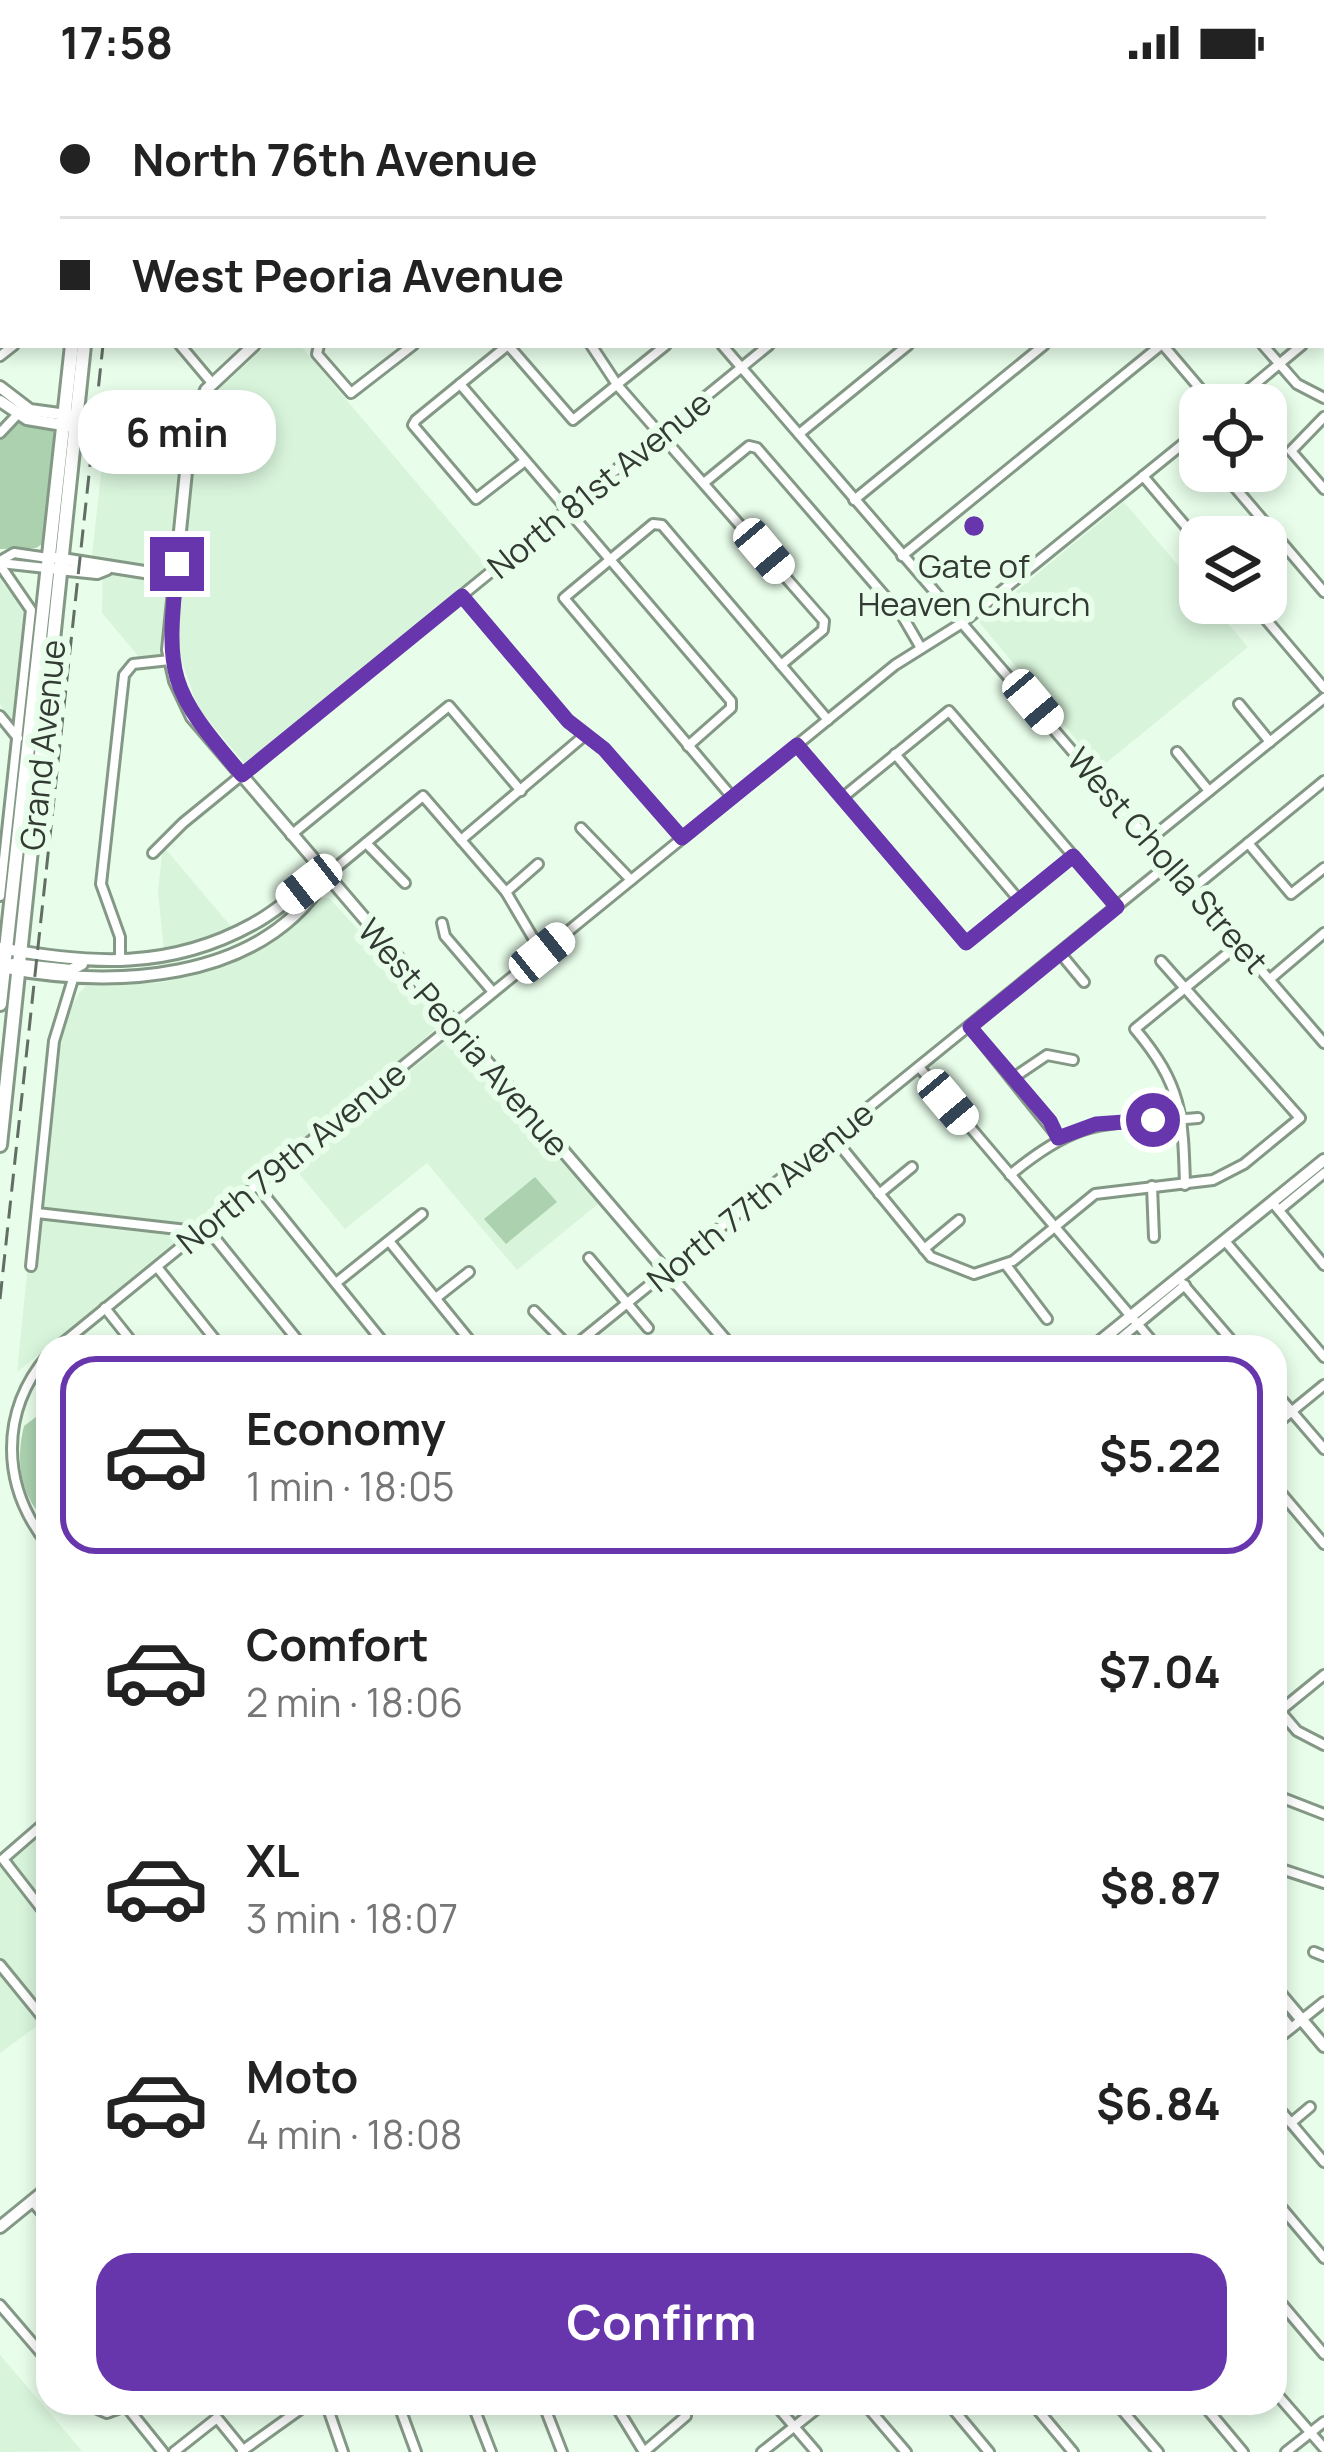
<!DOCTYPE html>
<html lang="en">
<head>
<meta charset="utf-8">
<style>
	:root { --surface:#fff; --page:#f6f6f6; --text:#222; --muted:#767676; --line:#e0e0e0; --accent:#6735ac }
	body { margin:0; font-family:Manrope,sans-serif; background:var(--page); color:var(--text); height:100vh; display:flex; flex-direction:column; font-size:45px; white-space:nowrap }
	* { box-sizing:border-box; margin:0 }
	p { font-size:39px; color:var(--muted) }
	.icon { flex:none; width:66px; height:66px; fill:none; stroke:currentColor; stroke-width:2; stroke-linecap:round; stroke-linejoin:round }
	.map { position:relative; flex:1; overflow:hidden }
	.panel { position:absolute; left:36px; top:1251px; width:1251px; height:1080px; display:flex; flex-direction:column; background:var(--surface); border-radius:36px; box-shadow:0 6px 18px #0003 }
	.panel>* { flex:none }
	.top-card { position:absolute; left:0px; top:0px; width:1326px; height:264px; box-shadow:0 6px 18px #0003; display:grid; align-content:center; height:264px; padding:0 60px; background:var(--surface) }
	.fabs { position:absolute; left:1179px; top:300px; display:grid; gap:24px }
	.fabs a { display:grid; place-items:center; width:108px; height:108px; border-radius:24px; background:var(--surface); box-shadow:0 6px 18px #0003; font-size:60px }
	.end { position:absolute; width:54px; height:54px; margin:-27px; border:15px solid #6735ac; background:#fff; box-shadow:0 0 0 6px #fff }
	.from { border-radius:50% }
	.bubble { position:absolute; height:84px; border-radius:36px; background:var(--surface); box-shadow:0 6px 18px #0003; font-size:39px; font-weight:700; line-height:84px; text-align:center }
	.car { position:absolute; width:36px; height:72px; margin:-36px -18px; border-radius:15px; box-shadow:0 0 9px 3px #0007; background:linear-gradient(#fff 24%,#345 0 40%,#fff 0 76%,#345 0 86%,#fff 0) }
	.top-card b { display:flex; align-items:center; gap:42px; height:114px; font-size:45px }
	.top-card b+b { border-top:3px solid var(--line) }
	.top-card i { width:30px; height:30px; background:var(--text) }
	ul { padding:21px 0 0; list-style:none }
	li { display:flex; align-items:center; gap:36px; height:198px; margin:0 24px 18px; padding:0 36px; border:6px solid transparent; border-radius:36px }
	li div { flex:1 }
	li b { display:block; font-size:45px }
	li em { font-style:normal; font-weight:700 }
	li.active { border-color:var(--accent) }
	li>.icon { width:108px; height:108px; stroke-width:1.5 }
	.primary-button { display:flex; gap:24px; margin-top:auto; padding:24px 60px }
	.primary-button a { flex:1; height:138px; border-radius:36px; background:var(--accent); color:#fff; font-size:48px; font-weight:700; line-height:138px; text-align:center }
	.status { display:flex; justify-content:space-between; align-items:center; height:84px; padding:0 60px; background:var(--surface); direction:ltr }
	.status svg { height:33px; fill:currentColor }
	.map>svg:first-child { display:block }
	.built { fill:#d8f4db }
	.green { fill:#abd1af }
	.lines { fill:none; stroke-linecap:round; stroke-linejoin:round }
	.minor-casing { stroke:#849886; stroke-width:14 }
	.major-casing { stroke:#849886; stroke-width:16 }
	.highway-casing { stroke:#849886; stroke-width:18 }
	.minor { stroke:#fff; stroke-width:8 }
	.major { stroke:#fff; stroke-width:10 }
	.highway { stroke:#fff; stroke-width:12 }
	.rail { stroke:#626d63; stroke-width:3; stroke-dasharray:18 9; stroke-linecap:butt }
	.route { stroke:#6735ac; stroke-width:15 }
	.poi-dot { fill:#6735ac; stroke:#e8fdea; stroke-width:4.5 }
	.labels { text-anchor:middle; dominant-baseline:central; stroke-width:12; stroke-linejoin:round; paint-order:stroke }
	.street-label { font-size:33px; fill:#323a33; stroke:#e8fdea }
	.poi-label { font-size:33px; fill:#323a33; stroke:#e8fdea }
</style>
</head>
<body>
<div class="status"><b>17:58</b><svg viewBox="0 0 49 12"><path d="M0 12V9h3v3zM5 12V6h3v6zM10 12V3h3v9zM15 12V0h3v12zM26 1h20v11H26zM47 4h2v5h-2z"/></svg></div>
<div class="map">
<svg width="1324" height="2368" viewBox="0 0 1324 2368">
	<rect width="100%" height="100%" fill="#e8fdea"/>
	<!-- built -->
	<g class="built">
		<polygon points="267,261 300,261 488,483 245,680 198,624 179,569 140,574 102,529 103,474 92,472 105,354 199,367 205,331 217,307"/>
		<polygon points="1124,418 1200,507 1200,519 1210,519 1248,563 1100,684 979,538"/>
		<polygon points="0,489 3,500 27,525 13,637 0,620"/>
		<polygon points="163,762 233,845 164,868 158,807"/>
		<polygon points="318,814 329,814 438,932 438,942 349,1022 17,1288 49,974 56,975 61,943 79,909 86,902 166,898 229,878"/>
		<polygon points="453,952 598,1120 517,1186 427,1079 345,1145 292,1081"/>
		<polygon points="48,1742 48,1934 0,1969 0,1781"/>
		<polygon points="0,2271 82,2367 0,2368"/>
	</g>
	<!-- green -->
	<g class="green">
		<polygon points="14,336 48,343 58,352 47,457 36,464 0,465 0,344"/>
		<polygon points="535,1093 557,1118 506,1160 484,1135"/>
		<path d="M48 1324V1426L41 1432C19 1406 16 1374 24 1342Z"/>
	</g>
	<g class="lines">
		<defs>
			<g id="minor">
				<polyline points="504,0 506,3"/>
				<polyline points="691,0 693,3"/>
				<polyline points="766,0 769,3"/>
				<polyline points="1296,0 1298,3"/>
				<polyline points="53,3 57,0"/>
				<polyline points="1086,3 1090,0"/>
				<polyline points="1205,3 1213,3"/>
				<polyline points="1255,3 1259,0"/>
				<polyline points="1323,32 1324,34"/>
				<polyline points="0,47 3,44"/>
				<polyline points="1323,127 1324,128"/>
				<polyline points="1323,149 1324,149"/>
				<polyline points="1323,240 1324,239"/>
				<polyline points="180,261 212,299"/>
				<polyline points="319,261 317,270 351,309 413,261"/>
				<polyline points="591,261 618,302 824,537 823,546 781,581"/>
				<polyline points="722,261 1324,959"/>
				<polyline points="1163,261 1214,321"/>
				<polyline points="1263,261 1297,300 1324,314"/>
				<polyline points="0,272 14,261"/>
				<polyline points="460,300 731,617 731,624 688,662"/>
				<polyline points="1230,321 1302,261"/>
				<polyline points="1324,333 1291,367 1324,405"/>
				<polyline points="0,349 17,331"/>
				<polyline points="799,350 908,261"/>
				<polyline points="1192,352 1200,362"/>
				<polyline points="525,377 476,415 413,341 416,336 508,261 573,336 666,261"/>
				<polyline points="1221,387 1324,508"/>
				<polyline points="1143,392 1200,459"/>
				<polyline points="705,398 749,362 757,364 903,533 921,564"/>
				<polyline points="854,416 1044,261"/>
				<polyline points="902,472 1161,261"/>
				<polyline points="0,477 14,469 48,474"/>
				<polyline points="0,479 46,484"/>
				<polyline points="0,481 31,526 0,812"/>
				<polyline points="462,512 568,637 604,665 682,754"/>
				<polyline points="1252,519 1324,604"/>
				<polyline points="1239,620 1270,658"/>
				<polyline points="0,632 18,654"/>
				<polyline points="797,661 966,859 1073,772"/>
				<polyline points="1177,668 1209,707"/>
				<polyline points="895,670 1019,816"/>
				<polyline points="732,713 564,514 653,440 662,441 828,636"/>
				<polyline points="842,714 949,627 1117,823"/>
				<polyline points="581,744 631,796"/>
				<polyline points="291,751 449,622 521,707"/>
				<polyline points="1150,755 1324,614"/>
				<polyline points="461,756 585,651"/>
				<polyline points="366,759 405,799"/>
				<polyline points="1248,759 1291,810 1324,784"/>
				<polyline points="153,769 183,739 769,261"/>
				<polyline points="327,791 423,712 506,808 542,869"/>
				<polyline points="1192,805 1324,697"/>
				<polyline points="506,808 538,780"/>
				<polyline points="442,839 445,852 493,908"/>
				<polyline points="1060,869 1084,898"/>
				<polyline points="120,877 120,853 101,800 124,591 133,580 170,576"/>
				<polyline points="1270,895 1324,849"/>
				<polyline points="970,943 1058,1053"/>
				<polyline points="919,983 1157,1263"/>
				<polyline points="1013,994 1047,971 1073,976"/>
				<polyline points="833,1053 931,1173 974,1190 1013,1177 1095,1110 1213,1096 1244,1080 1300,1034 1161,877"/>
				<path d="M1010 1091C1085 1029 1108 1041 1198 1034"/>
				<path d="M1185 1101C1183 1030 1182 1001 1135 945L1239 860"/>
				<polyline points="257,1102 387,1263"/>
				<polyline points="1152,1102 1154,1153"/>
				<polyline points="879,1110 912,1083"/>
				<polyline points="1272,1118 1324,1181"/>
				<polyline points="1279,1126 1324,1089"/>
				<polyline points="37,1129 187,1146"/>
				<polyline points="206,1143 303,1263"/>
				<polyline points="389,1157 475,1263"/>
				<polyline points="1225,1157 1324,1273"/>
				<polyline points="924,1165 959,1136"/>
				<polyline points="589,1174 648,1244"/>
				<polyline points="1006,1181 1047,1235"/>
				<polyline points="31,1182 54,957 73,895"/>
				<polyline points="157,1183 221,1263"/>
				<polyline points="336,1199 422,1130"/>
				<polyline points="1183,1200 1237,1263"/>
				<polyline points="436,1214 469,1188"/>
				<polyline points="105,1224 136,1263"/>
				<polyline points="534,1227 569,1263"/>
				<polyline points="58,1263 895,581 962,539 1200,346"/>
				<polyline points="573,1263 1170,779"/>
				<polyline points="1110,1263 1185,1201"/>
				<path d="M48 1271C0 1327 0 1401 48 1461"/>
				<polyline points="1275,1308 1324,1365"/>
				<polyline points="1275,1341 1324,1301"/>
				<polyline points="1275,1402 1324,1460"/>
				<polyline points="1280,1627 1297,1647 1324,1661"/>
				<polyline points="1275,1631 1324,1591"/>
				<polyline points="1275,1711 1324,1730"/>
				<polyline points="48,1736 3,1775 48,1833"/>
				<polyline points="1275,1783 1324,1799"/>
				<polyline points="1314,1868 1324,1872"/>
				<polyline points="0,1881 48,1940"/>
				<polyline points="1275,1923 1291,1944"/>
				<polyline points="1275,1957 1324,1918"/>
				<polyline points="1275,2020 1324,2078"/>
				<polyline points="1291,2039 1310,2023"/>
				<polyline points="1275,2116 1324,2174"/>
				<polyline points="32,2117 48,2136"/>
				<polyline points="1275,2212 1324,2270"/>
				<polyline points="0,2221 48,2277"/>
				<polyline points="1275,2308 1324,2364"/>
				<polyline points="84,2319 107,2329 126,2322"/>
				<polyline points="326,2319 343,2368"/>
				<polyline points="398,2319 416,2368"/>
				<polyline points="472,2319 491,2368"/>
				<polyline points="543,2319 562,2368"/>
				<polyline points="614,2319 644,2368"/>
				<polyline points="774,2319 816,2368"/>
				<polyline points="864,2319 906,2368"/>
				<polyline points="948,2319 989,2368"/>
				<polyline points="1032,2319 1073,2368"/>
				<polyline points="1116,2319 1158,2368"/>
				<polyline points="1202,2319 1243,2368"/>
				<polyline points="126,2322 163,2368"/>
				<polyline points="242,2367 309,2319"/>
				<polyline points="174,2368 217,2334 243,2366"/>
				<polyline points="644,2368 686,2332"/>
				<polyline points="762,2368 824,2319"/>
				<polyline points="1286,2368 1324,2338"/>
			</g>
			<g id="major">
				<polyline points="566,3 570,0"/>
				<polyline points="254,261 206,306 190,348 168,566 175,597 192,633 731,1263"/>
				<polyline points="0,303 30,326 190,348"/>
				<polyline points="0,317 27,335 188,362"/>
				<polyline points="56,474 176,493"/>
				<polyline points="49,484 97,489 107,485"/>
				<path d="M0 864C90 881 170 886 253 840 278 827 297 806 323 794"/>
				<polyline points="13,880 71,886 82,880"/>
				<path d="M0 883C109 904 259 901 326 793"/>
				<polyline points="1093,1263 1324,1076"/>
				<polyline points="1275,1904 1324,1962"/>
				<polyline points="0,2143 48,2104"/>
			</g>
			<g id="highway">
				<polyline points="102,3 102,0"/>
				<polyline points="114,3 114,0"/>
				<polyline points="0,920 72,261"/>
				<polyline points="0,1061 84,261"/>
			</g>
		</defs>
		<!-- minor casing -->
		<use href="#minor" class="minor-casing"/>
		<!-- major casing -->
		<use href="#major" class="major-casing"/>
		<!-- highway casing -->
		<use href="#highway" class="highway-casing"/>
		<!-- minor -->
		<use href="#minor" class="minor"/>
		<!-- major -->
		<use href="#major" class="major"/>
		<!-- highway -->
		<use href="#highway" class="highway"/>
		<!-- rail -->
		<g class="rail">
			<polyline points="130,3 131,0"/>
			<polyline points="0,1215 103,261"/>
		</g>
	</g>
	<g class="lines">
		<!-- route -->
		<path class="route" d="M177 480C166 593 167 603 242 691L462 512 568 637 604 665 682 754 797 661 966 859 1073 772 1117 823 970 943 1050 1037 1058 1054 1096 1040 1153 1036"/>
	</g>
	<!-- markers -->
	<circle class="poi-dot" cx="974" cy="442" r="12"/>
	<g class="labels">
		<!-- street labels -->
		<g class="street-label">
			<text transform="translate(599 400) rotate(-39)">North 81st Avenue</text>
			<text transform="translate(42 661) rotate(-84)">Grand Avenue</text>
			<text transform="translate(1168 776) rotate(49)">West Cholla Street</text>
			<text transform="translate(464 953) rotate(49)">West Peoria Avenue</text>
			<text transform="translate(291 1073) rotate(-39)">North 79th Avenue</text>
			<text transform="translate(760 1112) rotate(-39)">North 77th Avenue</text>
		</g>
		<!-- poi labels -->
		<g class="poi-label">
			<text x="974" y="481">Gate of<tspan x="974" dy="38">Heaven Church</tspan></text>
		</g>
	</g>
</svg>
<div class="fabs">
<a><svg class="icon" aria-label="locate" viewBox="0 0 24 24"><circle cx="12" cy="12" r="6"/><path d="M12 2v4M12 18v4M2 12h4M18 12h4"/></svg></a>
<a><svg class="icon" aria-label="layers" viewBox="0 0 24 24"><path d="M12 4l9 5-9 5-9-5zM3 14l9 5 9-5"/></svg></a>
</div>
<i class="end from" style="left:1153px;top:1036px"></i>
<i class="end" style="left:177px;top:480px"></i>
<div class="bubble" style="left:78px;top:306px;width:198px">6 min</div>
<i class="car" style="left:764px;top:467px;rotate:140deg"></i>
<i class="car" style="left:1033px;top:618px;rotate:140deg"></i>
<i class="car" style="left:309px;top:800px;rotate:232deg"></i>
<i class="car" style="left:542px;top:869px;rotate:51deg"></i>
<i class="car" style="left:948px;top:1018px;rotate:140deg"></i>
<div class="top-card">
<b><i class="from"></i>North 76th Avenue</b>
<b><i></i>West Peoria Avenue</b>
</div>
<section class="panel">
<ul>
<li class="active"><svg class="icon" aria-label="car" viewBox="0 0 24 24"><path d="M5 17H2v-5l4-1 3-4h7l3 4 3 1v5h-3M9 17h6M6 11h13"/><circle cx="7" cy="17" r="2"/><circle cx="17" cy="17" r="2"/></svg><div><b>Economy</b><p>1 min · 18:05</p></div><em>$5.22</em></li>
<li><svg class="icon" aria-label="car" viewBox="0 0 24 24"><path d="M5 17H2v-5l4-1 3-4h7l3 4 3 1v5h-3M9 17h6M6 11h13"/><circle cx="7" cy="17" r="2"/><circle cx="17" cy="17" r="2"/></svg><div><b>Comfort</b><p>2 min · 18:06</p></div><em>$7.04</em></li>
<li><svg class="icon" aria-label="car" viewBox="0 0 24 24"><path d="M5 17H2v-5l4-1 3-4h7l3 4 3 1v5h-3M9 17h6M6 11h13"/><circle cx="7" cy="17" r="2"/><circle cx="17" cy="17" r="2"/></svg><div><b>XL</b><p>3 min · 18:07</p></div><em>$8.87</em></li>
<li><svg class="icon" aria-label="car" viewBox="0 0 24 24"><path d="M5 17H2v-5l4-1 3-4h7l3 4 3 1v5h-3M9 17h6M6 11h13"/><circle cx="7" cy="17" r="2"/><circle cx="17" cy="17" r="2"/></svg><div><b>Moto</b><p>4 min · 18:08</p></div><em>$6.84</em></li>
</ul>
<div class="primary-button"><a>Confirm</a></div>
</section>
</div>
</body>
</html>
